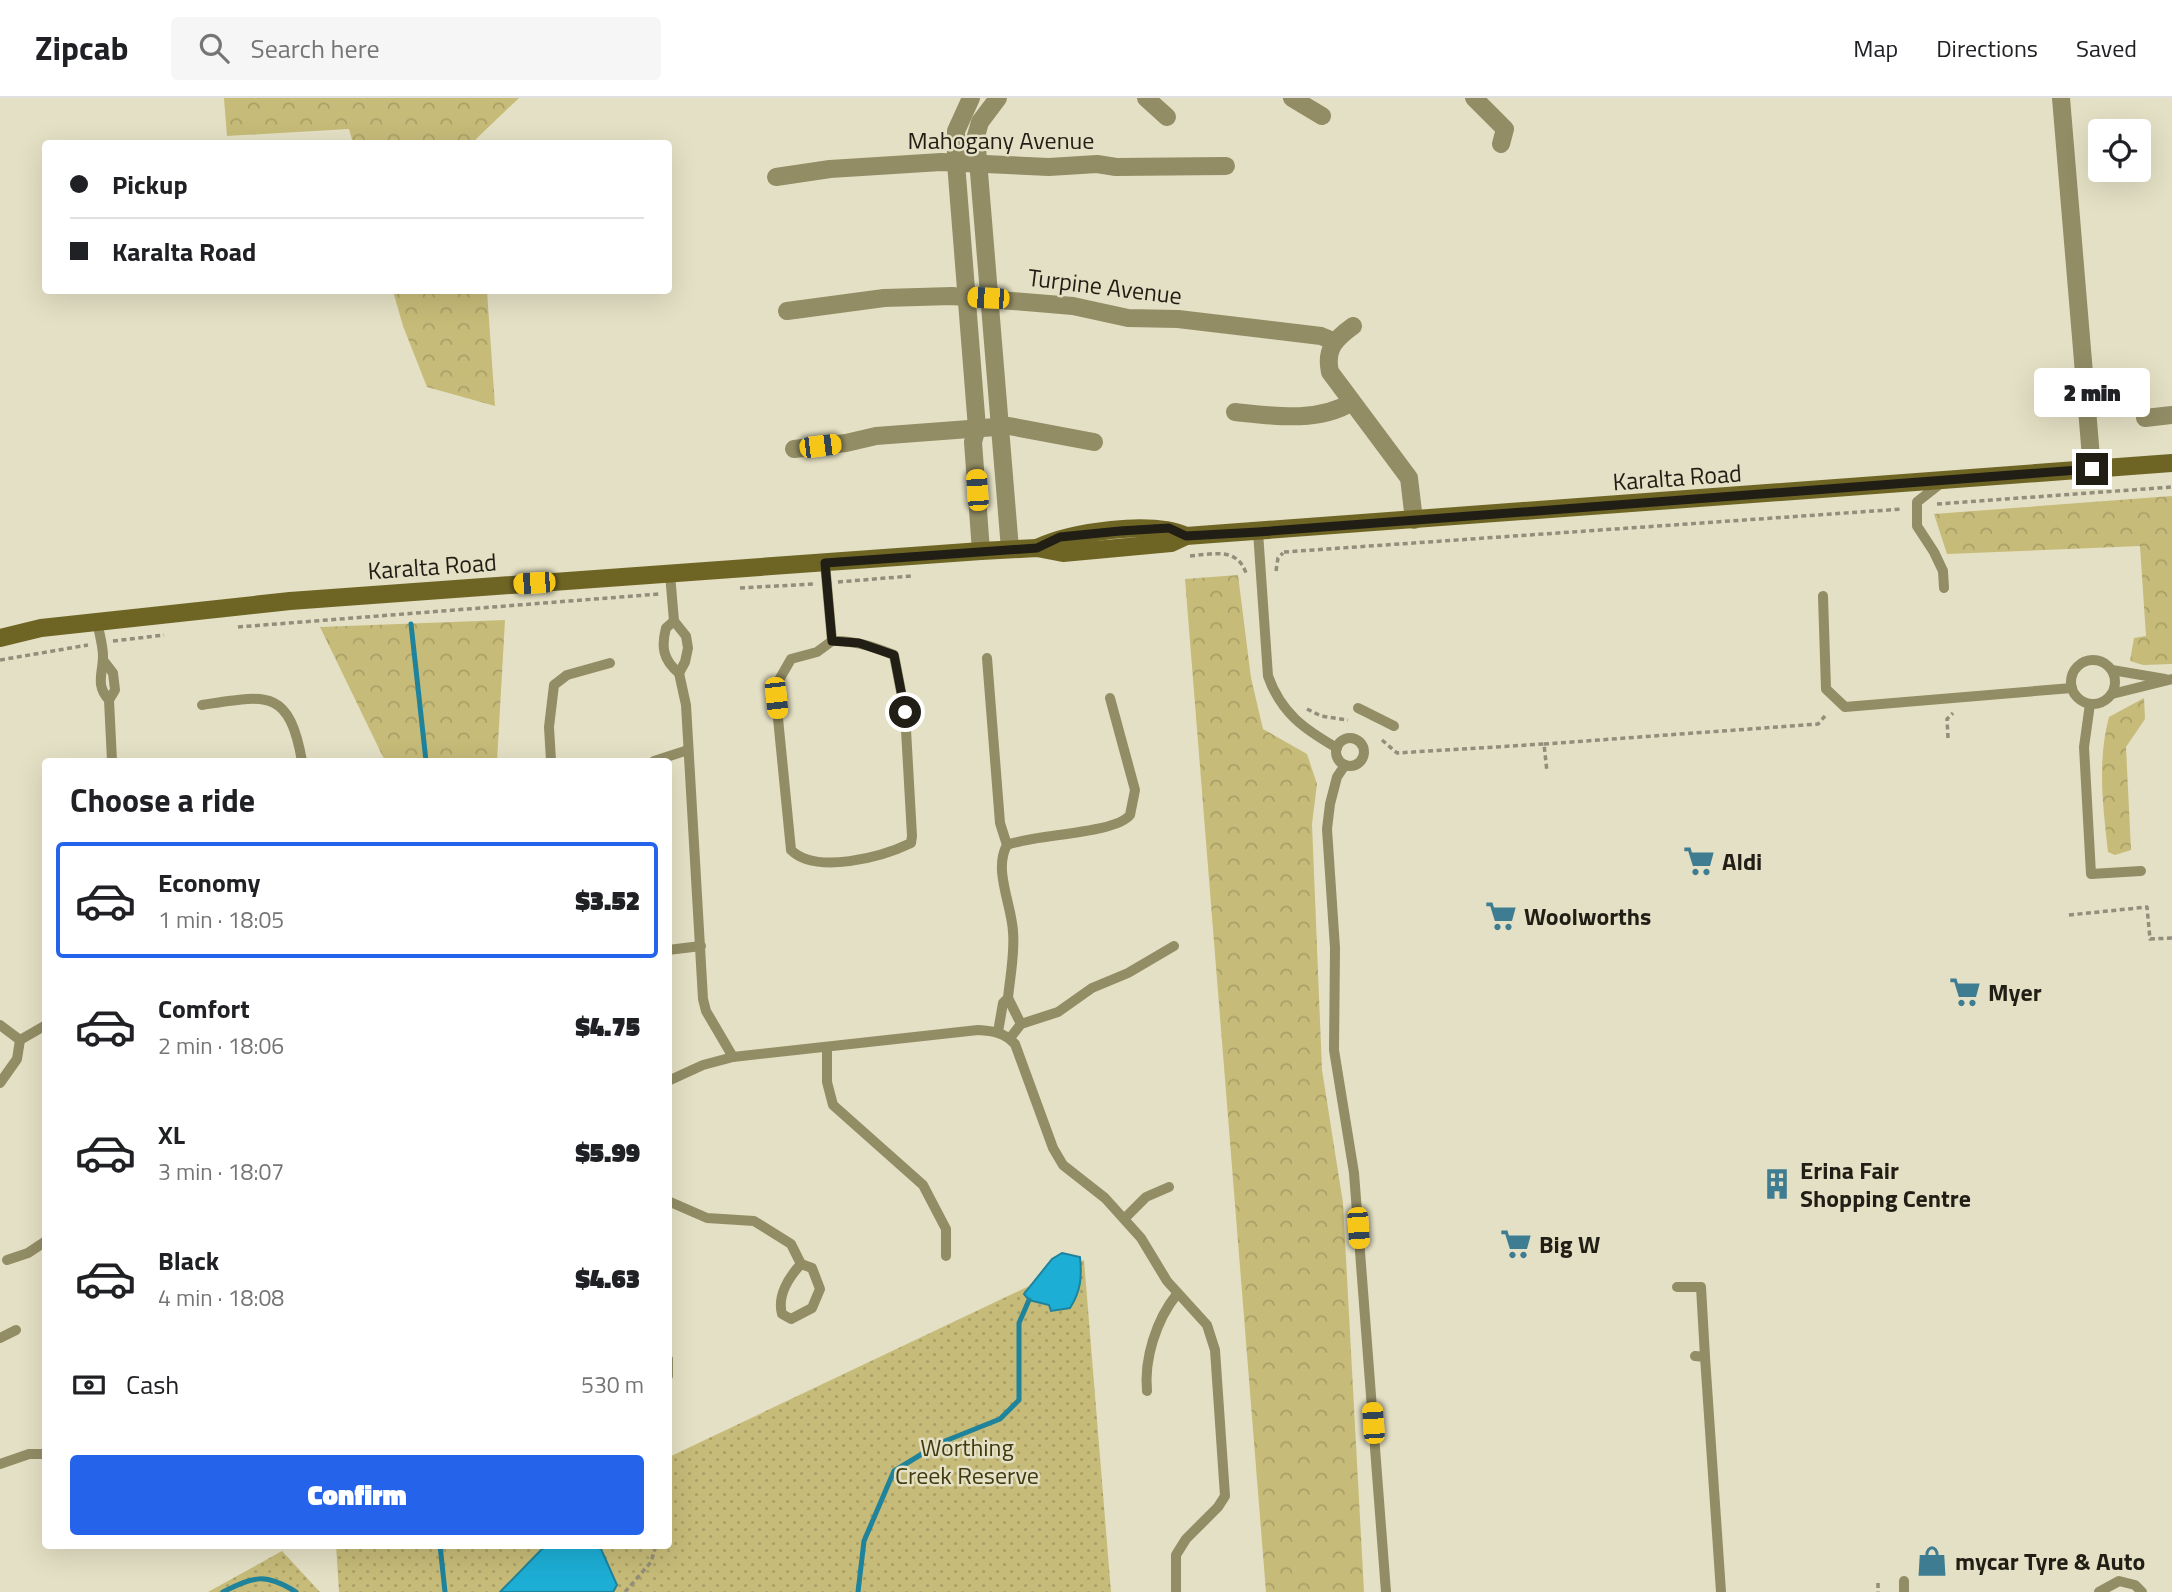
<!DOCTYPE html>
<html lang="en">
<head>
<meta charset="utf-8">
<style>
	:root { --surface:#fff; --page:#f6f6f6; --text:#202124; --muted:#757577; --line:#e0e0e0; --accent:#2563eb }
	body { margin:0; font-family:"Titillium Web",sans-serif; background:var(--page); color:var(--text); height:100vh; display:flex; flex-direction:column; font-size:26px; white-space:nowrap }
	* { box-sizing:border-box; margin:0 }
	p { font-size:23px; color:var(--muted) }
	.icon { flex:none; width:38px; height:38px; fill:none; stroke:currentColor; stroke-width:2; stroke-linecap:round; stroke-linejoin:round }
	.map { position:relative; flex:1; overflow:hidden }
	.sheet { position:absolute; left:42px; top:660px; width:630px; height:791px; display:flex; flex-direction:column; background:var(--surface); border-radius:7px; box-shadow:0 7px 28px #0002 }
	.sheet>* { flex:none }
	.hud { position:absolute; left:42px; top:42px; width:630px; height:154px; border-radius:7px; box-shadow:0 7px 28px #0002; display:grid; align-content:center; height:154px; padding:0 28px; background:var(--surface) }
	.fabs { position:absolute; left:2088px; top:21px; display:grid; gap:14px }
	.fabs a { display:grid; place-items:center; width:63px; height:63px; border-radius:7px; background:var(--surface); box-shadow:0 7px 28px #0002; font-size:35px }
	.end { position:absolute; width:32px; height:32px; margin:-16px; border:9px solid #201e15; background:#fff; box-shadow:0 0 0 4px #fff }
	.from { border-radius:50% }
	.bubble { position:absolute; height:49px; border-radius:7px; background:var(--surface); box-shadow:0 7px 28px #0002; font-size:23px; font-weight:800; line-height:49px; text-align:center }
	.car { position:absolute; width:21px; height:42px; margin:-21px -10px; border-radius:9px; box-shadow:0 0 5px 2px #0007; background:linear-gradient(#f5c518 24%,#345 0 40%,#f5c518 0 76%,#345 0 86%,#f5c518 0) }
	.hud b { display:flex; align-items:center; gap:24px; height:66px; font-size:26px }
	.hud b+b { border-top:2px solid var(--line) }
	.hud i { width:18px; height:18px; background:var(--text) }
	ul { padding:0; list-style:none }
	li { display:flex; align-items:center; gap:21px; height:116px; margin:0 14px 10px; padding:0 14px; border:4px solid transparent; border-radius:7px }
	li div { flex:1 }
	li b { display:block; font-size:26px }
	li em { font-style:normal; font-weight:800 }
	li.on { border-color:var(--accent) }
	li>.icon { width:63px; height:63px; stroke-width:1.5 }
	h2 { padding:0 28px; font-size:32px; line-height:84px }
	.pay { display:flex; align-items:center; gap:18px; height:77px; padding:0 28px; font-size:26px }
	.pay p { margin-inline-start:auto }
	.cta { display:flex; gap:14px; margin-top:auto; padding:14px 28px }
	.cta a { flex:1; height:80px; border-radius:7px; background:var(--accent); color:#fff; font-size:28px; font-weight:800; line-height:80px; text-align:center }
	header { display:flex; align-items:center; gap:42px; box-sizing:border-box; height:98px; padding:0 35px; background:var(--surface); border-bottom:2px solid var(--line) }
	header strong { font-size:33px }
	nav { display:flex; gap:38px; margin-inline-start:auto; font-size:24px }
	.search { width:490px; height:63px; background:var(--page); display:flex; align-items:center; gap:18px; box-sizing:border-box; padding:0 24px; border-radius:7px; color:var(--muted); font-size:26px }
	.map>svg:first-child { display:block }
	.grass { fill:url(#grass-dots) }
	.forest { fill:url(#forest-crowns) }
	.water { fill:#1daed5; stroke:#1e839b; stroke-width:2 }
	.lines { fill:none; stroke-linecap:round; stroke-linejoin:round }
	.stream { stroke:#1e839b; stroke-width:5 }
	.path { stroke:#918e7b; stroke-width:3.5; stroke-dasharray:5 3.5; stroke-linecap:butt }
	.lane { stroke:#928d65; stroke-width:10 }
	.street { stroke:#928d65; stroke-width:18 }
	.secondary { stroke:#6e6525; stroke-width:18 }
	.route { stroke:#201e15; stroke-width:9 }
	.labels { text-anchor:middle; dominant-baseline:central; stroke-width:5; stroke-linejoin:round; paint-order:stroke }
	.street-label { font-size:24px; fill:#201e15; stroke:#e4e0c5 }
	.poi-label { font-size:24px; font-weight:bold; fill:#201e15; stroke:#e4e0c5; text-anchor:start }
	.park-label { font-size:24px; fill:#413a0f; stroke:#e4e0c5 }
</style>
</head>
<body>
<header>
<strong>Zipcab</strong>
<div class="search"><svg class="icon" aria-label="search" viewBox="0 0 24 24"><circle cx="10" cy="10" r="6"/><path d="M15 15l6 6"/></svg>Search here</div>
<nav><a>Map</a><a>Directions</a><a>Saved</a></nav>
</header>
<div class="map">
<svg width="2172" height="1494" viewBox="0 0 2172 1494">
	<defs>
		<pattern id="grass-dots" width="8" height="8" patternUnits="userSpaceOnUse" patternTransform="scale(1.75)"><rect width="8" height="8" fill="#c6bb78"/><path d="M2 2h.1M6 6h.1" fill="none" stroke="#aaa067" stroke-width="1.8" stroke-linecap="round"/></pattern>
		<pattern id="forest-crowns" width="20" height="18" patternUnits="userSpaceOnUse" patternTransform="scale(1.75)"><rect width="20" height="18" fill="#c6bb78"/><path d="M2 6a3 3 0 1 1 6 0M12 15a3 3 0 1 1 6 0" fill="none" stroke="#aaa067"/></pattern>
	</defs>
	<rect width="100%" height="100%" fill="#e4e0c5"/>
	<!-- grass -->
	<g class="grass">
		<polygon points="1084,1162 1111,1494 339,1494 336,1447 668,1447 669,1359"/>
		<polygon points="282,1453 320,1494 208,1494"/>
	</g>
	<!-- forest -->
	<g class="forest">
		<polygon points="224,0 519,0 476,41 476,46 353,45 349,31 227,38"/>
		<polygon points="393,193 487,193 495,308 427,289 403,228"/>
		<polygon points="2172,398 2172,566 2143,567 2130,563 2134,540 2146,538 2140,448 1947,456 1934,416"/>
		<polygon points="1238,477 1251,580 1263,631 1307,656 1317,686 1312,726 1322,972 1343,1105 1364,1494 1266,1494 1185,481"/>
		<polygon points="505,522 497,663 385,663 320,529"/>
		<path d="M2144 600 2145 621 2126 649 2131 752 2115 757 2108 754C2103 708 2097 664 2109 619Z"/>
	</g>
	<!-- water -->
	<g class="water">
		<path d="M1062 1155 1080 1159C1082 1179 1081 1193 1070 1210L1051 1213 1049 1207 1029 1202 1024 1196 1052 1161Z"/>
		<polygon points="554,1447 592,1447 601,1451 617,1487 613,1494 500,1494 543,1450"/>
	</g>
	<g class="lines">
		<!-- stream -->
		<g class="stream">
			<polyline points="411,526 426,663"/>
			<polyline points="440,1447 445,1494"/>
			<path d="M223 1494C254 1478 266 1475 296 1494"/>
			<polyline points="858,1494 864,1443 894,1373 940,1345 1000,1321 1019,1302 1019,1225 1029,1202"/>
		</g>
		<!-- path -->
		<g class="path">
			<polyline points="1937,406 2172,389"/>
			<polyline points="1284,454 1903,411"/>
			<path d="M1190 458C1213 456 1237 449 1246 475"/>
			<polyline points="1276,473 1278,460 1283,455"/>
			<polyline points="838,484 911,478"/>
			<polyline points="740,490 813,486"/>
			<polyline points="238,529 659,496"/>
			<polyline points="113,543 164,537"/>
			<polyline points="0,562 88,547"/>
			<polyline points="1307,611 1321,618 1348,622"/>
			<polyline points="1948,640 1947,621 1953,615"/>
			<polyline points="1382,642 1397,655 1544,646 1547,674"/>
			<polyline points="1544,646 1818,626 1825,618"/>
			<polyline points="2069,817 2147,809 2150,841 2172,840"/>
			<polyline points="1878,1485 1878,1494"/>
			<polyline points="625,1494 651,1464 656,1447"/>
		</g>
		<!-- lane -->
		<g class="lane">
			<polyline points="1941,385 1917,404 1917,428 1934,454 1943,473 1944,490"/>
			<path d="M1258 434 1268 578C1281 615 1304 631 1337 650"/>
			<polyline points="825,465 832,543"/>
			<polyline points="670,476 674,523 686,538 688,550 685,564 679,575"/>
			<polyline points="1823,498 1826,591 1845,609 2072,590"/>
			<path d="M97 523C99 535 103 547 103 558 103 575 95 587 109 602"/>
			<path d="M674 523 666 530C661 549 663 562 679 575L686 607 703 901 706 913 733 959"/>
			<path d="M832 543C854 542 874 549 894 557L905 614 912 738 911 745C882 759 816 777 791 752L776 600 779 582 791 561 817 554Z"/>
			<polyline points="987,560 1000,725 1007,747"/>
			<circle cx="2093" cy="584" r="22"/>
			<polyline points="103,562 113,575 115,592 109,602 112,663"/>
			<polyline points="2112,572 2165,581"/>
			<polyline points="2112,596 2172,581"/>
			<polyline points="2090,606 2084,649 2091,776 2141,773"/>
			<path d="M202 607C267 597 289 590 302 663"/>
			<polyline points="1358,610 1394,628"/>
			<circle cx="1350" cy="654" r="14"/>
			<polyline points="551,663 549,629 554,587 567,577 610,565"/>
			<polyline points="654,663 688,652"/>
			<polyline points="1345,667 1337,679 1330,706 1327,731 1335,850 1334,952 1354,1075 1386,1494"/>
			<polyline points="668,852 701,848"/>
			<polyline points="1008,900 1021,926"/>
			<polyline points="0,927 20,942 46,927"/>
			<path d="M998 934 1003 905 1008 900C1010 879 1015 855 1013 834 1012 807 993 772 1007 747 1035 736 1115 736 1130 717L1135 692 1110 600"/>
			<polyline points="1010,940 1021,926 1058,914 1092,890 1128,875 1174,848"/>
			<polyline points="827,950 827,984 833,1007 923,1087 946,1131 946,1158"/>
			<path d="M668 983 703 967 733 959 978 932C992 933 1004 934 1015 946L1053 1050 1063 1067 1105 1100 1141 1140 1167 1183 1207 1227 1215 1252 1225 1398 1218 1409 1186 1441 1176 1457V1494"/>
			<polyline points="0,985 17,961 20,942"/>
			<polyline points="668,1103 707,1120 754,1123 791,1146 801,1166"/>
			<polyline points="1125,1120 1146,1099 1169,1089"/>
			<polyline points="7,1162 28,1155 46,1143"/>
			<path d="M801 1166 812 1170 820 1191 812 1210 791 1221 782 1216C777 1198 789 1179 801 1166Z"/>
			<polyline points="1677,1189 1701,1189 1705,1259"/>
			<polyline points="0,1240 16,1232"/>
			<polyline points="1695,1258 1705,1259 1721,1494"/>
			<polyline points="668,1261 668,1278"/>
			<path d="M1147 1293C1144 1261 1156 1222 1177 1196"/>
			<polyline points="0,1366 29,1356 46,1356"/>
			<polyline points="1904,1483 1904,1494"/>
			<polyline points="2099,1494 2119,1483 2135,1487 2142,1494"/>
		</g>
		<!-- street -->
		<g class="street">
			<polyline points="971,0 956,33 956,65 977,330 973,344 981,453"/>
			<polyline points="998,0 980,24 976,38 1010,451"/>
			<polyline points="1146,0 1167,19"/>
			<polyline points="1292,0 1322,18"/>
			<polyline points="1474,0 1505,31 1501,46"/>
			<polyline points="2061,0 2092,371"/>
			<polyline points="776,79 830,71 941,64 1049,69 1097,66 1116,69 1226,68"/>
			<polyline points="787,213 884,200 952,198 1073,208 1128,220 1178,221 1321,238 1333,243"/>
			<path d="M1353 228C1335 241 1325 251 1330 274L1409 380 1414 422"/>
			<path d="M1235 314C1273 318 1318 325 1352 304"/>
			<polyline points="2145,320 2172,317"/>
			<polyline points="794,351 846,345 876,338 1009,328 1094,344"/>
		</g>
		<!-- secondary -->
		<g class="secondary">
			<path d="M1037 450C1071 434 1151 422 1186 438"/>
			<polyline points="0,540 41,530 290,503 981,453 1037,450 1063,455 1171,445 1186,438 2172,365"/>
		</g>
	</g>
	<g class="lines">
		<!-- route -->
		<polyline class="route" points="905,614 894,557 859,545 832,543 825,465 1037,450 1060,439 1120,433 1169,430 1186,438 1258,434 2092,371"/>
	</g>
	<!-- icons -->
	<defs>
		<symbol id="supermarket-bare" viewBox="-9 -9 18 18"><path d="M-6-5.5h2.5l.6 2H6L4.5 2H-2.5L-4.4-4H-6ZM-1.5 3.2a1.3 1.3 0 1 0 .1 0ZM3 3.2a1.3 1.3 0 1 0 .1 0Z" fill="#3e7c91" stroke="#e4e0c5" stroke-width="2.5" paint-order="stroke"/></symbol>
		<symbol id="building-bare" viewBox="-9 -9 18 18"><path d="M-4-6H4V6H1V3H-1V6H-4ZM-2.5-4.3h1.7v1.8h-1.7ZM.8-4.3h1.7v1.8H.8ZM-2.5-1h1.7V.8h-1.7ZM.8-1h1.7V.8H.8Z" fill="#3e7c91" stroke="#e4e0c5" stroke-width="2.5" paint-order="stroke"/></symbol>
		<symbol id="shop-bare" viewBox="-9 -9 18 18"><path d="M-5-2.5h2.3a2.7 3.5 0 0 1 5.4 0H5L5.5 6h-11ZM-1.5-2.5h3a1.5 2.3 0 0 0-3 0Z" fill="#3e7c91" stroke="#e4e0c5" stroke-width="2.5" paint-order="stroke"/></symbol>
	</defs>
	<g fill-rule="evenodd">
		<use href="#supermarket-bare" x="1677" y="741" width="44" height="44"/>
		<use href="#supermarket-bare" x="1479" y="796" width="44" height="44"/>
		<use href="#supermarket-bare" x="1943" y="872" width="44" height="44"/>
		<use href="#building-bare" x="1755" y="1064" width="44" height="44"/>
		<use href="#supermarket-bare" x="1494" y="1124" width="44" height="44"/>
		<use href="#shop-bare" x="1910" y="1441" width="44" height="44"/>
	</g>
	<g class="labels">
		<!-- street labels -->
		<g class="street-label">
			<text x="1001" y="42">Mahogany Avenue</text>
			<text transform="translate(1105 188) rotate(7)">Turpine Avenue</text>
			<text transform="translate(1677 379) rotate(-4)">Karalta Road</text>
			<text transform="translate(432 468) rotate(-4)">Karalta Road</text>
		</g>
		<!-- poi labels -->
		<g class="poi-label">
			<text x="1722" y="763">Aldi</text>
			<text x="1524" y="818">Woolworths</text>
			<text x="1988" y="894">Myer</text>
			<text x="1800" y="1072">Erina Fair<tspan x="1800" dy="28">Shopping Centre</tspan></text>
			<text x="1539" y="1146">Big W</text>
			<text x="1955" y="1463">mycar Tyre &amp; Auto</text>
		</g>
		<!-- park labels -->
		<g class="park-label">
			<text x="967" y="1349">Worthing<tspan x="967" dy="28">Creek Reserve</tspan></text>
		</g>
	</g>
</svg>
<div class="fabs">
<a><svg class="icon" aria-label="locate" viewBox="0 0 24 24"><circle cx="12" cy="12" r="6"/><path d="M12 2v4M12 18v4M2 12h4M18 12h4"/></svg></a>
</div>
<i class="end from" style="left:905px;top:614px"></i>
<i class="end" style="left:2092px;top:371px"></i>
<div class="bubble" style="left:2034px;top:270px;width:116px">2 min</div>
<i class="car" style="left:988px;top:200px;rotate:273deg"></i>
<i class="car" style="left:820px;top:348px;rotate:83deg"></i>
<i class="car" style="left:977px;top:392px;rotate:356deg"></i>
<i class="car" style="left:534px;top:485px;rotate:266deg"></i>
<i class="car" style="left:776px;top:600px;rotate:174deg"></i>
<i class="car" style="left:1358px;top:1130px;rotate:176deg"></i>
<i class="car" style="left:1373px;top:1325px;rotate:356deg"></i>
<div class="hud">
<b><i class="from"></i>Pickup</b>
<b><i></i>Karalta Road</b>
</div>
<section class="sheet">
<h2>Choose a ride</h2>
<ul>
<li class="on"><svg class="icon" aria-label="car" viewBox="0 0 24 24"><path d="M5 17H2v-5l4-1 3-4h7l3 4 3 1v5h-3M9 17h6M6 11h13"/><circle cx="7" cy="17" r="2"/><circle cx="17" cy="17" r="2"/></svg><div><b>Economy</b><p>1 min · 18:05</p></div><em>$3.52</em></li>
<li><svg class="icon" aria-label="car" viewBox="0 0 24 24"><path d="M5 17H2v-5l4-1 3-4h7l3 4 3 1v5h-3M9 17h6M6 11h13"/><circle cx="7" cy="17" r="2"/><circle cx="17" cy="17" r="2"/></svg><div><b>Comfort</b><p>2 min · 18:06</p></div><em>$4.75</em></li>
<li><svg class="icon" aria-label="car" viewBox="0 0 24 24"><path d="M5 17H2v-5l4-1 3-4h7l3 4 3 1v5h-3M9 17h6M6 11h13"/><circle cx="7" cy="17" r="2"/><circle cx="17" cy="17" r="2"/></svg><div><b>XL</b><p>3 min · 18:07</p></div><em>$5.99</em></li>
<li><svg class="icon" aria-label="car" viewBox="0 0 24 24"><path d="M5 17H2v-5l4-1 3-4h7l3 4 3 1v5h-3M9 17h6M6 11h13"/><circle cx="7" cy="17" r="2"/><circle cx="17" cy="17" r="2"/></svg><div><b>Black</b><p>4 min · 18:08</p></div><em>$4.63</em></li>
</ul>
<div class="pay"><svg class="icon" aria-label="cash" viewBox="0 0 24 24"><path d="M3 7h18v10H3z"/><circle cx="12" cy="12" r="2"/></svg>Cash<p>530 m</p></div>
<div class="cta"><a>Confirm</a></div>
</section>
</div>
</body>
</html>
